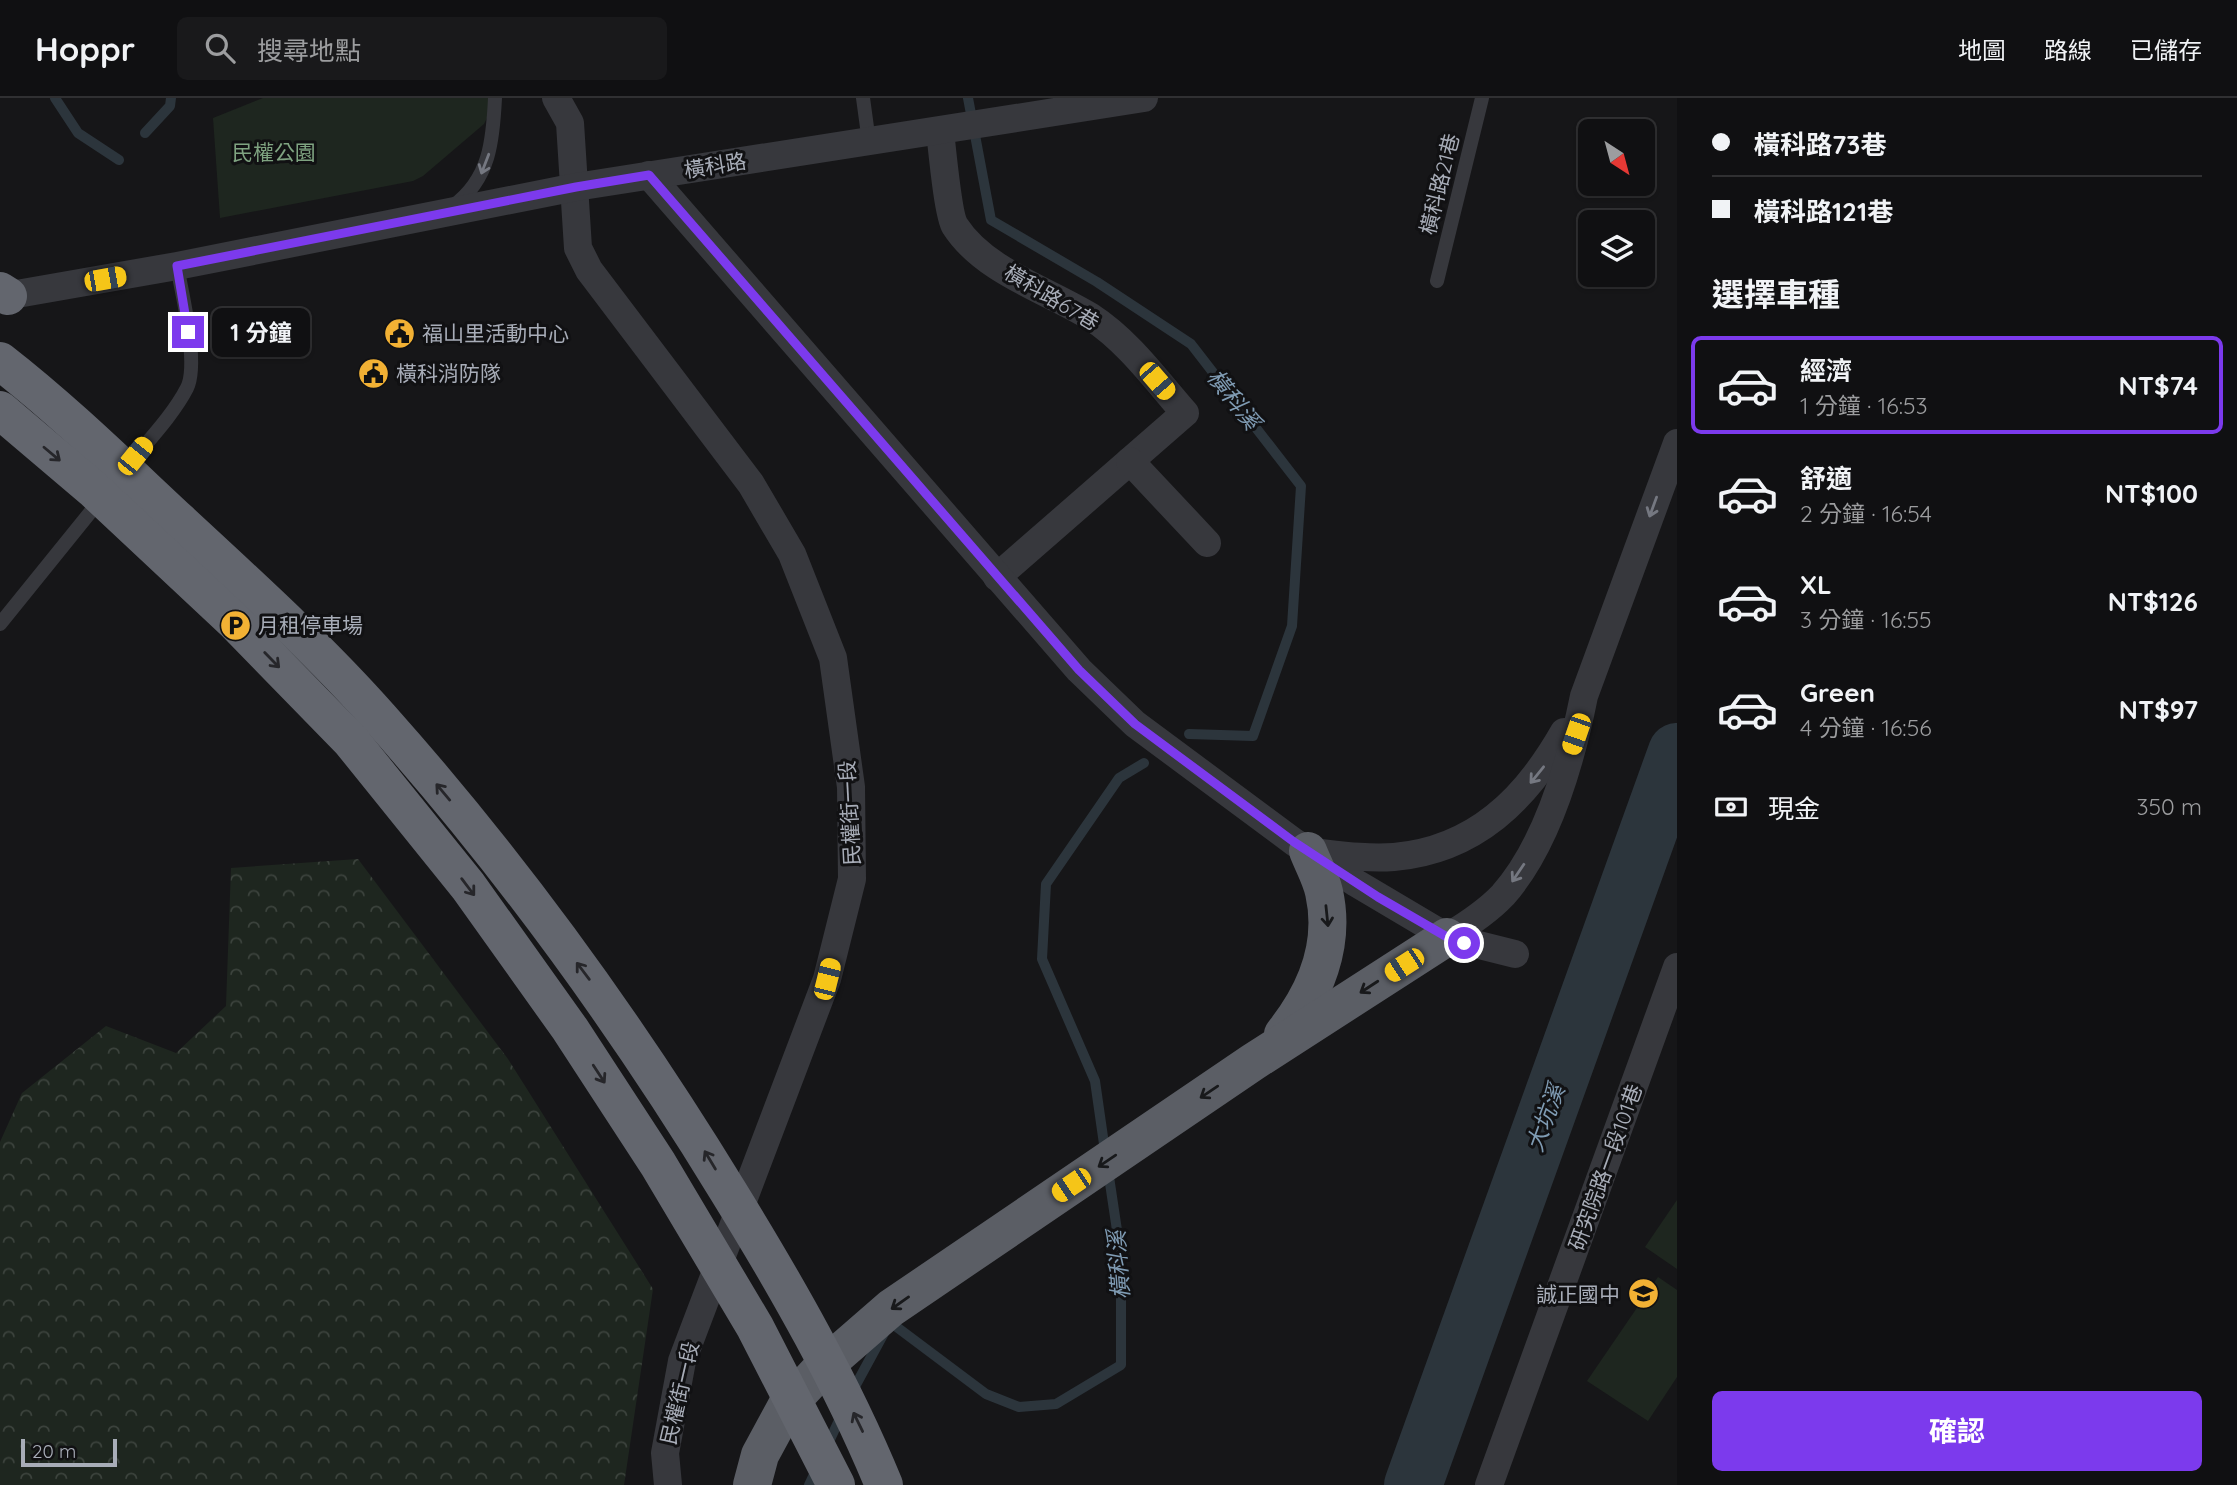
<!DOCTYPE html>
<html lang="zh-TW">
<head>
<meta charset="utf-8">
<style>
	:root { --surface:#101012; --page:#19191b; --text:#f1f3f6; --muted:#9c9d9f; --line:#303032; --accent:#7c3aed }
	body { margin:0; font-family:Quicksand,"Noto Sans TC",sans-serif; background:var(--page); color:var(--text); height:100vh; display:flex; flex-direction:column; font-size:26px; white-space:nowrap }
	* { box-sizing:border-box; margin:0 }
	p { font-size:23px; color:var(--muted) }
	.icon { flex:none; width:38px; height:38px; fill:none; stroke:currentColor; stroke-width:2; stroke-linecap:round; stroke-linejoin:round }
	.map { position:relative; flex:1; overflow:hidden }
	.panel { display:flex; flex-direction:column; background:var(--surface); width:560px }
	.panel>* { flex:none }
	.banner { display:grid; align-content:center; height:154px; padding:0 35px; background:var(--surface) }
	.needle { width:46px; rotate:144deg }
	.controls { position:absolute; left:1578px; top:21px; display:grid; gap:14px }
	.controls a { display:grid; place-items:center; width:77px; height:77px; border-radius:10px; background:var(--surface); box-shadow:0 2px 5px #0004,0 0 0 2px var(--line); font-size:35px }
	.scale { position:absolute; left:21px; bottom:18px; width:96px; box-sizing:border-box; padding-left:7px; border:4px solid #a8adb8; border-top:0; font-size:19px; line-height:24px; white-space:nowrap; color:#a8adb8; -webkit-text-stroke:5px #111113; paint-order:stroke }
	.end { position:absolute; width:32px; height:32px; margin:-16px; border:9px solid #7c3aed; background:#fff; box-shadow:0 0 0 4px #fff }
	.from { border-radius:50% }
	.bubble { position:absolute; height:49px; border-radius:10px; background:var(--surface); box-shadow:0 2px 5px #0004,0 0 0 2px var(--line); font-size:23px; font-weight:700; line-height:49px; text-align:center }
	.car { position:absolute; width:21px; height:42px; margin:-21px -10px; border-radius:9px; box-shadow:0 0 5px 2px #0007; background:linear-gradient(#f5c518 24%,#345 0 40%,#f5c518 0 76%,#345 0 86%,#f5c518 0) }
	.banner b { display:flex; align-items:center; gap:24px; height:66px; font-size:26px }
	.banner b+b { border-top:2px solid var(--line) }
	.banner i { width:18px; height:18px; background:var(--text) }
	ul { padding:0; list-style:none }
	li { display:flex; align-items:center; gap:21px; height:98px; margin:0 14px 10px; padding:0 21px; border:4px solid transparent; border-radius:10px }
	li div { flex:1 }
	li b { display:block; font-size:26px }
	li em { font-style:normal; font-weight:700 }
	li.selected { border-color:var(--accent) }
	li>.icon { width:63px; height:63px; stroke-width:1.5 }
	h2 { padding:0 35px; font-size:32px; line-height:84px }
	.pay { display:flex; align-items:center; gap:18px; height:77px; padding:0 35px; font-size:26px }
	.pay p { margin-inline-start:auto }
	.cta { display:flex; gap:14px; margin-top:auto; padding:14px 35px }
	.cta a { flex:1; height:80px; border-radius:10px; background:var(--accent); color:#fff; font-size:28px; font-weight:700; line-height:80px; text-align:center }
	header { display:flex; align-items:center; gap:42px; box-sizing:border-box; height:98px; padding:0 35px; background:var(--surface); border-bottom:2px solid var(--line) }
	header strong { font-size:33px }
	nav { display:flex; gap:38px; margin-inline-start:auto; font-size:24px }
	.search { width:490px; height:63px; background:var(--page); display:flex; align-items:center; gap:18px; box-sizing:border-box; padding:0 24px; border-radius:10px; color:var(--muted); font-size:26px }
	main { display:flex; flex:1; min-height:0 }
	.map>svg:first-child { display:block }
	.forest { fill:url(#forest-crowns) }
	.park { fill:#1e261f }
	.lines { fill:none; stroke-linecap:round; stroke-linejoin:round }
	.stream { stroke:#2c353c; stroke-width:10 }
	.river { stroke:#2c353c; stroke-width:58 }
	.service { stroke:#37383d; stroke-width:14 }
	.minor { stroke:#37383d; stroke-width:28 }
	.trunk { stroke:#5b5e65; stroke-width:38 }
	.motorway { stroke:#63666e; stroke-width:38 }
	.motorway-bridge { stroke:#63666e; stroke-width:38 }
	.oneway { stroke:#757881 }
	.oneway2 { stroke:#26262a }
	.oneway3 { stroke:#18191b }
	.route { stroke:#7c3aed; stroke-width:9 }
	.labels { text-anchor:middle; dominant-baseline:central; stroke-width:6; stroke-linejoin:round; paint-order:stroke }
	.park-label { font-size:21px; fill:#7fa381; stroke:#111113 }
	.street-label { font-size:21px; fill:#a8adb8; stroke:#111113 }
	.poi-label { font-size:21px; fill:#a8adb8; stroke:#111113; text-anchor:start }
	.water-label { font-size:23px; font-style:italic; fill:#7f9bb3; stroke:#111113 }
</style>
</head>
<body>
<header>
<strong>Hoppr</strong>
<div class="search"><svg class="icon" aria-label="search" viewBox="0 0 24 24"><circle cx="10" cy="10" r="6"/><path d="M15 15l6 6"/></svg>搜尋地點</div>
<nav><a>地圖</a><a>路線</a><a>已儲存</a></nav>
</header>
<main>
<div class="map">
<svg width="1677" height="1387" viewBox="0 0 1677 1387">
	<defs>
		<pattern id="forest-crowns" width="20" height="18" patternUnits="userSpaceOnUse" patternTransform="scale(1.75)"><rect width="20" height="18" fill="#1e261f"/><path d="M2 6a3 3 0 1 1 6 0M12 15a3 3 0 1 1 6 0" fill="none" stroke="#3c433d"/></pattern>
	</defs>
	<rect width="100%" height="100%" fill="#161618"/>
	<!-- forest -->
	<polygon class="forest" points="358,761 508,961 653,1191 624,1387 0,1387 0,1044 22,995 106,928 176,955 226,908 231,770"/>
	<!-- park -->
	<g class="park">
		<polygon points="263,0 489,0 489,16 484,26 423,78 413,83 220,120 213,20"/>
		<polygon points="1677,1102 1677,1171 1645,1149"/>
		<polygon points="1658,1179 1677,1192 1677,1279 1648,1323 1587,1283"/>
	</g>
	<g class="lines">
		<!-- stream -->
		<g class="stream">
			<polyline points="55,0 78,35 119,62"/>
			<polyline points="968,0 991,122 1097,184 1191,246 1301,388 1292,528 1253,638 1189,636"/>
			<polyline points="145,35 170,8 171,0"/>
			<polyline points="1105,1053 1095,983 1042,861 1046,786 1119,680 1144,665"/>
			<polyline points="852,1294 890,1224 986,1296 1019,1309 1056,1306 1121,1267 1121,1159 1108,1072"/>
			<polyline points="827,1348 841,1318"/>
			<polyline points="809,1387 816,1372"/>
		</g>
		<!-- river -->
		<polyline class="river" points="1413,1387 1677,654"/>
		<!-- service -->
		<g class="service">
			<polyline points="863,0 869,44"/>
			<path d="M453 108C490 81 493 42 495 0"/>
			<polyline points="1437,183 1482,0"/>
			<path d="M125 371C145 346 172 319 187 290 199 266 182 195 177 168"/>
			<polyline points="0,526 101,401"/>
		</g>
		<!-- minor -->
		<g class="minor">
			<polyline points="556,0 570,25 578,150 589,172 751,386 792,456 833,560 851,689 852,781 827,881 682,1263 665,1355 668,1387"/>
			<path d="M940 33C942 50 948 117 955 128 984 173 1047 192 1091 219 1128 243 1156 282 1185 315L997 479"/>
			<polyline points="649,77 1079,572 1135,626 1294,744 1356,785 1447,839 1515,856"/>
			<polyline points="0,199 177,168 576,89 1144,0"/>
			<polyline points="1130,363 1207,445"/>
			<path d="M1313 754C1340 757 1367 761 1394 759 1475 752 1526 701 1564 634"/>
			<path d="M1447 839C1467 827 1487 814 1503 797 1548 746 1571 663 1584 598L1677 345"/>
			<polyline points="1489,1387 1677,869"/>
		</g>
		<!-- trunk -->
		<g class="trunk">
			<path d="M1283 936C1315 896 1336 847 1324 794 1321 780 1313 766 1308 753"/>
			<polyline points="752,1387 760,1357 786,1309 822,1270 891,1210 1253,964 1447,839"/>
		</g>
		<!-- motorway -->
		<polyline class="motorway" points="0,193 8,198"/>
		<!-- motorway-bridge -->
		<g class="motorway-bridge">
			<path d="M0 263C63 312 120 368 178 422 247 486 318 550 380 620 510 766 626 926 728 1093 786 1187 842 1285 884 1387"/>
			<polyline points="0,312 93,391 236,525 351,643 468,788 570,931 658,1066 755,1229 836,1387"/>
		</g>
	</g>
	<!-- one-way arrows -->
	<defs><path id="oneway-shaft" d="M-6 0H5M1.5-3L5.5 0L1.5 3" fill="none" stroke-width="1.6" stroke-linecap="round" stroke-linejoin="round" transform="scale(1.75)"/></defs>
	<g class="oneway">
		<use href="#oneway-shaft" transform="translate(485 66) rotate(111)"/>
		<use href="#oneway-shaft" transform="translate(1653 409) rotate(110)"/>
		<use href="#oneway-shaft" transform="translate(1537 677) rotate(129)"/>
		<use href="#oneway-shaft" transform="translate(1518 775) rotate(124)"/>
	</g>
	<g class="oneway2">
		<use href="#oneway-shaft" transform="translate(52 356) rotate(40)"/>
		<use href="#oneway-shaft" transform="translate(272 562) rotate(46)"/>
		<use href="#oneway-shaft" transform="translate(443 694) rotate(-130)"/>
		<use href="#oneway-shaft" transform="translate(468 789) rotate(53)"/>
		<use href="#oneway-shaft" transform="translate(583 873) rotate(-127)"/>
		<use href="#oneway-shaft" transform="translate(599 976) rotate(57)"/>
		<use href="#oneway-shaft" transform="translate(710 1062) rotate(-121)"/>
		<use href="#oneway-shaft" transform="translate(858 1324) rotate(-116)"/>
	</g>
	<g class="oneway3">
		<use href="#oneway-shaft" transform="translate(1327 818) rotate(84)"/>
		<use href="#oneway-shaft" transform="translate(1369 889) rotate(147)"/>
		<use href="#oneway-shaft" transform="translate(1209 994) rotate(146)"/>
		<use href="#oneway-shaft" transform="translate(1107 1063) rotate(146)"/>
		<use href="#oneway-shaft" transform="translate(900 1205) rotate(145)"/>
	</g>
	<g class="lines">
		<!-- route -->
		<polyline class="route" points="188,234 177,168 576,89 649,77 1079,572 1135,626 1294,744 1378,799 1447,839 1464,845"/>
	</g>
	<!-- icons -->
	<defs>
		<symbol id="civic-disc" viewBox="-11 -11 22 22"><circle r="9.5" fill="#f2b134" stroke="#111113"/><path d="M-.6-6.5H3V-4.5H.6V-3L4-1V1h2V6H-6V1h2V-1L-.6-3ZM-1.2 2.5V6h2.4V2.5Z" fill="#111"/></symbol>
		<symbol id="parking-disc" viewBox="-11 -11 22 22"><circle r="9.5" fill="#f2b134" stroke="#111113"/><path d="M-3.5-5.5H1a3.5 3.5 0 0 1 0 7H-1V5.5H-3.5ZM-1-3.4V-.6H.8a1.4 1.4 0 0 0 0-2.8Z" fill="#111"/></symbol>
		<symbol id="school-disc" viewBox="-11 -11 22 22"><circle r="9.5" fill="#f2b134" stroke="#111113"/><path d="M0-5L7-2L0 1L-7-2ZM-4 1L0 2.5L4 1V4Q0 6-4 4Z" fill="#111"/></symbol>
	</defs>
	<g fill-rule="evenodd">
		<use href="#civic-disc" x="382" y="218" width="35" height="35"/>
		<use href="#civic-disc" x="356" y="258" width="35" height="35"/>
		<use href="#parking-disc" x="218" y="510" width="35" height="35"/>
		<use href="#school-disc" x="1626" y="1178" width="35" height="35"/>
	</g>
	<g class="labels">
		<!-- park labels -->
		<g class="park-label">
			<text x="274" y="54">民權公園</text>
		</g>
		<!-- street labels -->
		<g class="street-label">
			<text transform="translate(715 67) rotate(-9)">橫科路</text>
			<text transform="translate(1439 86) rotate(-76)">橫科路21巷</text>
			<text transform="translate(1052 199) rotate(31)">橫科路67巷</text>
			<text transform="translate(849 715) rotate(-93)">民權街一段</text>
			<text transform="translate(1605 1069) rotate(-70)">研究院路一段101巷</text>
			<text transform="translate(679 1295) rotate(-77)">民權街一段</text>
		</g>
		<!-- poi labels -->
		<g class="poi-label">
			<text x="422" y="235">福山里活動中心</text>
			<text x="396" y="275">橫科消防隊</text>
			<text x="258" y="527">月租停車場</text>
			<text x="1620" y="1196" text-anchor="end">誠正國中</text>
		</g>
		<!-- water labels -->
		<g class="water-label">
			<text transform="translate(1234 301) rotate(52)">橫科溪</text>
			<text transform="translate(1545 1020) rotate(-70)">大坑溪</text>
			<text transform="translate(1118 1167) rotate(-94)">橫科溪</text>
		</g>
	</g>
</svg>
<div class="controls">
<a><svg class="needle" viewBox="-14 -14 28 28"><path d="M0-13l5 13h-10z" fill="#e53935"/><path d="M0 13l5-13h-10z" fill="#9c9d9f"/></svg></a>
<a><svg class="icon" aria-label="layers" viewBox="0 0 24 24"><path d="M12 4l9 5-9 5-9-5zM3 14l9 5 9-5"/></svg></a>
</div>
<div class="scale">20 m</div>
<i class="end from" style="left:1464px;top:845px"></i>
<i class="end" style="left:188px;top:234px"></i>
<div class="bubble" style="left:212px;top:210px;width:98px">1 分鐘</div>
<i class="car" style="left:105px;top:181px;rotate:80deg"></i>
<i class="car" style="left:1157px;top:283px;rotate:139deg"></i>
<i class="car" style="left:135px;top:358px;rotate:39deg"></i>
<i class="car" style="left:1576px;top:636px;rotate:199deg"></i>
<i class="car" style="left:1404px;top:867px;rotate:237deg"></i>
<i class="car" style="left:827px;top:881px;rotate:14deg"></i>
<i class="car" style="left:1071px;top:1087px;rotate:236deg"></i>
</div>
<section class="panel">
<div class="banner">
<b><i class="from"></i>橫科路73巷</b>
<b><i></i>橫科路121巷</b>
</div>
<h2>選擇車種</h2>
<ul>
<li class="selected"><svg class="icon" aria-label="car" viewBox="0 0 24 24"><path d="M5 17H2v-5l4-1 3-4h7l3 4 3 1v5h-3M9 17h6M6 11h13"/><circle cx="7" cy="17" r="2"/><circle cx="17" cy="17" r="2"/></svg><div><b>經濟</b><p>1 分鐘 · 16:53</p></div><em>NT$74</em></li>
<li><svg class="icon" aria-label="car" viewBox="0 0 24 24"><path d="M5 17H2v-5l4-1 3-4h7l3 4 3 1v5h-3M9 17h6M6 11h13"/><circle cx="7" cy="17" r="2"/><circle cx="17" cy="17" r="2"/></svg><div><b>舒適</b><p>2 分鐘 · 16:54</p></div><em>NT$100</em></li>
<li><svg class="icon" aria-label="car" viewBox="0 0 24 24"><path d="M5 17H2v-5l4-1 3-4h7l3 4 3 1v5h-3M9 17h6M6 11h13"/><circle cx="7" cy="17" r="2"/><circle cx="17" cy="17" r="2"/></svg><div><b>XL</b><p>3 分鐘 · 16:55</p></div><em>NT$126</em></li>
<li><svg class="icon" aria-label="car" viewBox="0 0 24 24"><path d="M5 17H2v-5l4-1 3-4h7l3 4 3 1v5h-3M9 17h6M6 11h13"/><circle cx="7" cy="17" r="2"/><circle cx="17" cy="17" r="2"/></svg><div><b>Green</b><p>4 分鐘 · 16:56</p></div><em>NT$97</em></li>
</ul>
<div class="pay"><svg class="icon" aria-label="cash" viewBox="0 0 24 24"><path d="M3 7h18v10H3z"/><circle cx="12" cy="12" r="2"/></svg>現金<p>350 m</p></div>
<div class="cta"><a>確認</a></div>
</section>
</main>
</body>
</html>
